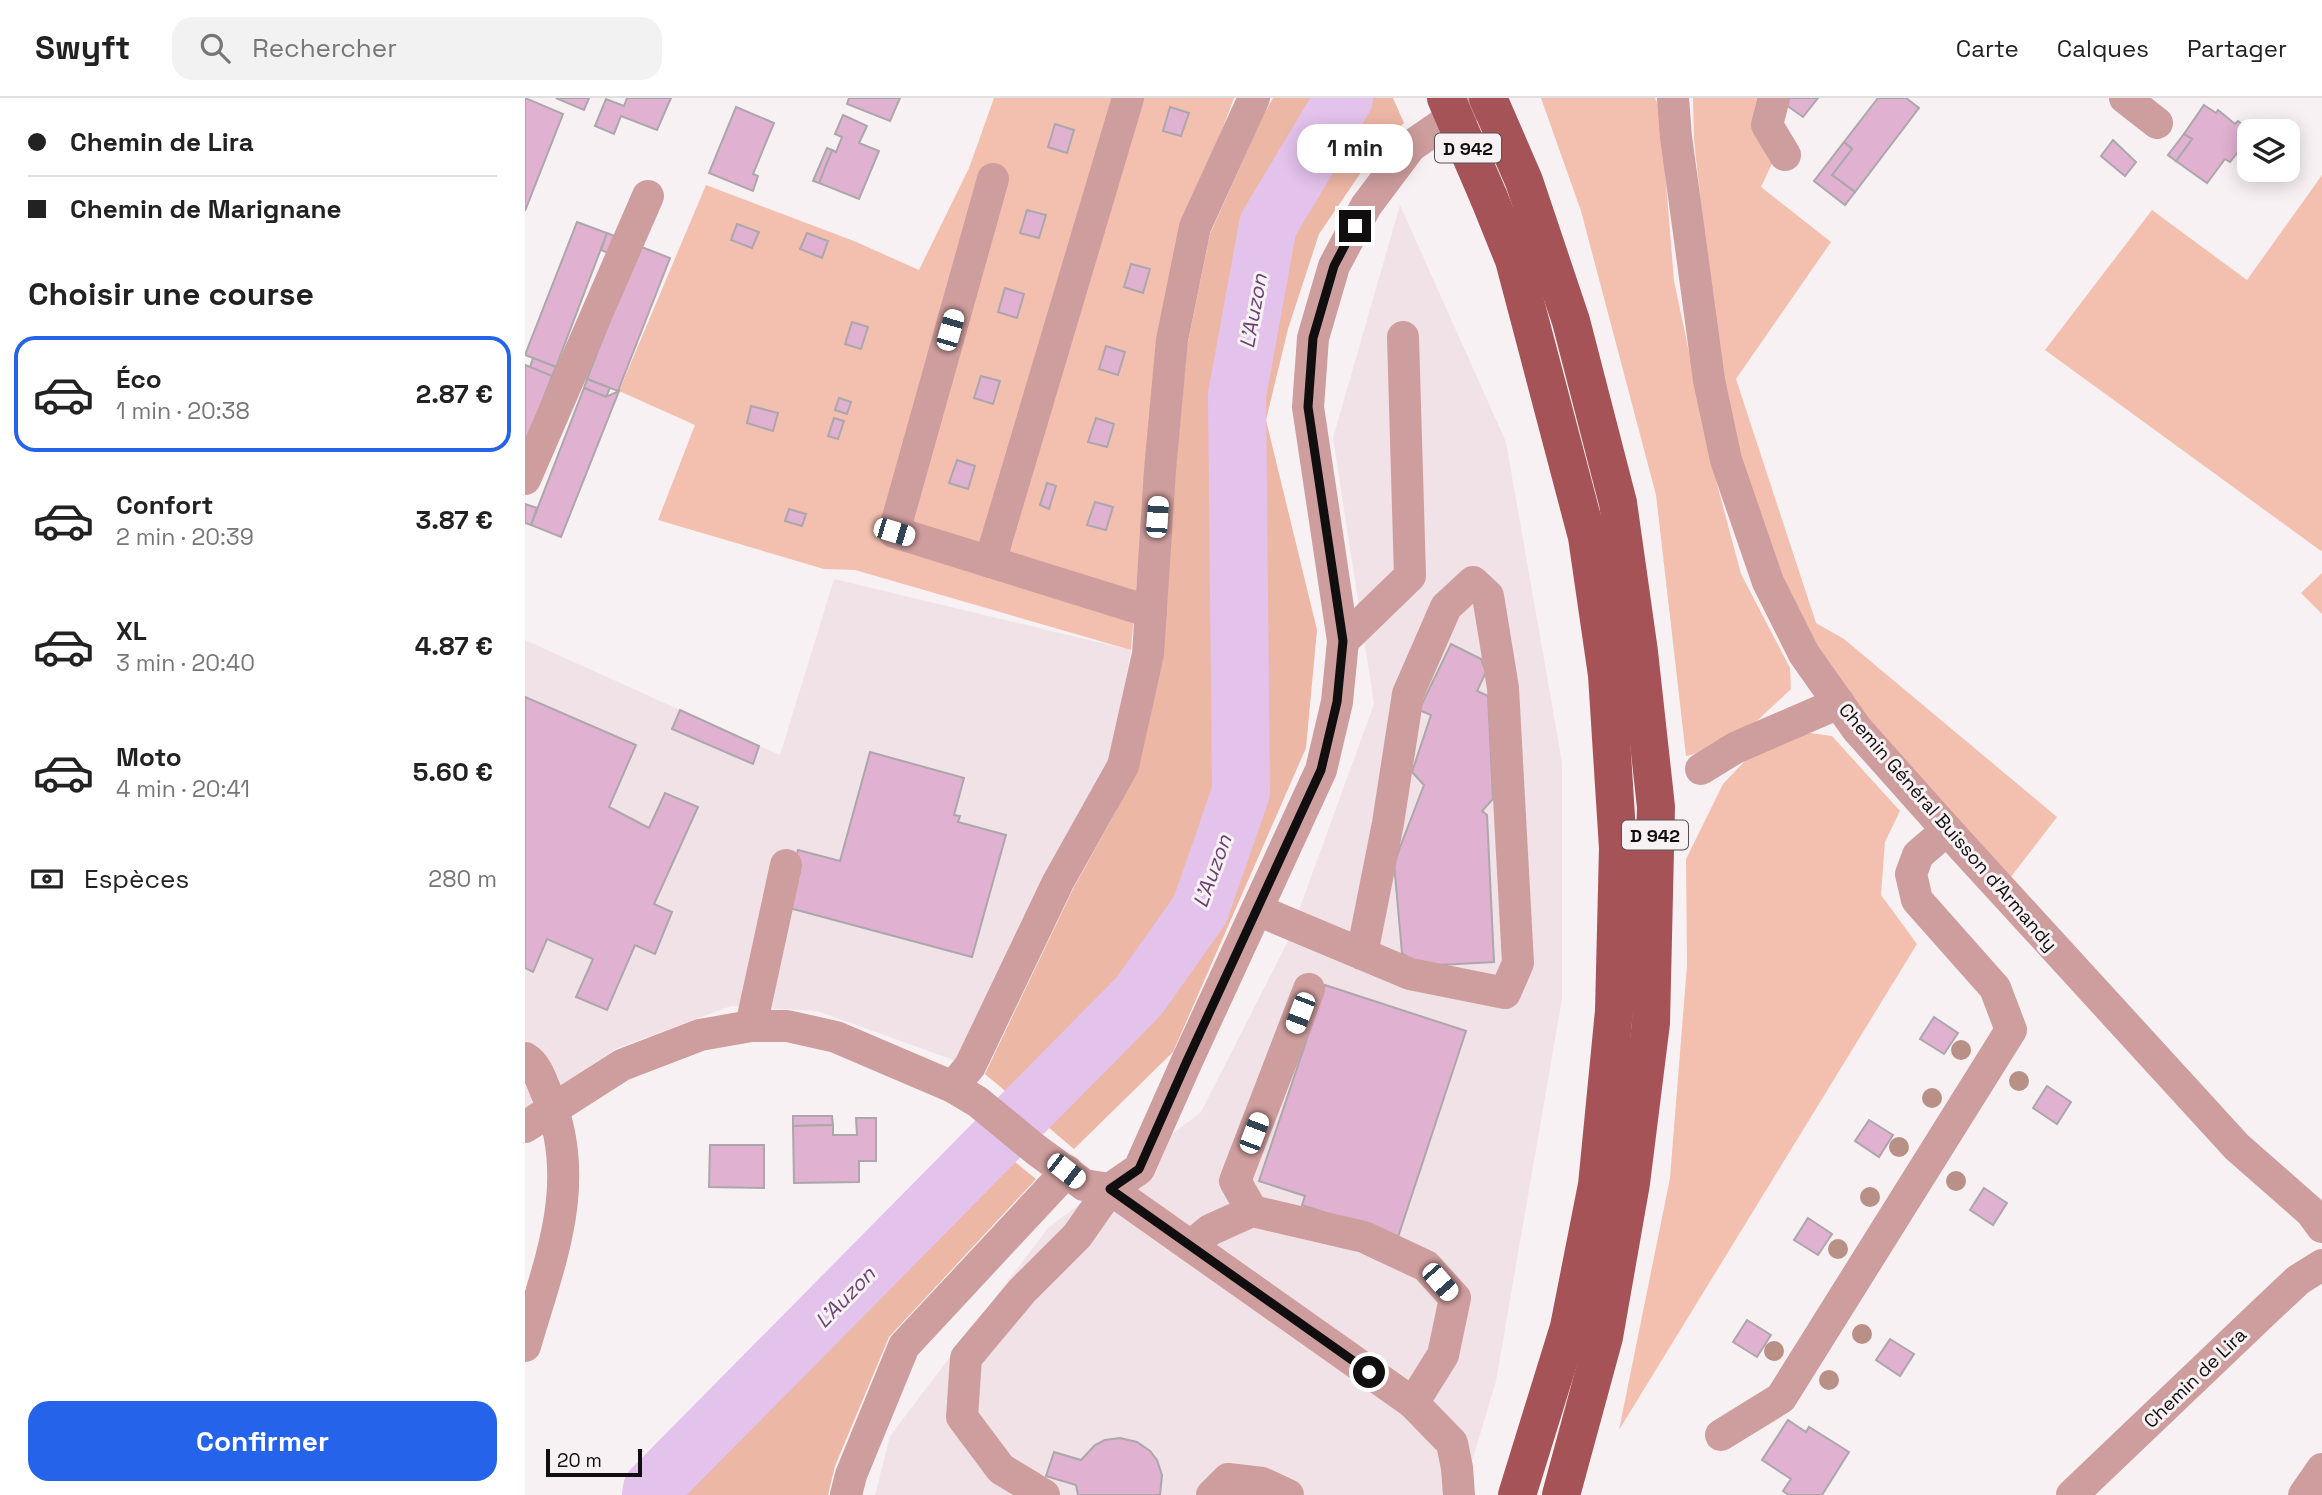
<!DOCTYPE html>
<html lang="fr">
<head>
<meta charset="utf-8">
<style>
	:root { --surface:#fff; --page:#f2f2f2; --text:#222; --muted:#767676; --line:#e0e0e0; --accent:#2563eb }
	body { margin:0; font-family:"Space Grotesk",sans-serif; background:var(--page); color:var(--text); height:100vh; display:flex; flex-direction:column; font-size:26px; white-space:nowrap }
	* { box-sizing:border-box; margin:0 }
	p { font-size:23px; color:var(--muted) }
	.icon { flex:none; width:38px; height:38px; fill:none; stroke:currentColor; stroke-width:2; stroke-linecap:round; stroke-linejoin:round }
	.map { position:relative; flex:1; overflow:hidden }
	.sheet { display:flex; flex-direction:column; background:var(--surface); width:525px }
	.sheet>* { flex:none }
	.top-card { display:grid; align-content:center; height:154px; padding:0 28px; background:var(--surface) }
	.controls { position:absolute; left:1712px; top:21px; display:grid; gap:14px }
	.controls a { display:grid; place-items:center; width:63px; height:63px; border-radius:14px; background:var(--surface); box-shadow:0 4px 18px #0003; font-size:35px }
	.scale { position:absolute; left:21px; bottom:18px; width:96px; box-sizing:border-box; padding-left:7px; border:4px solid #110e0f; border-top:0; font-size:19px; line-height:24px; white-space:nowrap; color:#110e0f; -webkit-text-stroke:5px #f8f1f3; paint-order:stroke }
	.end { position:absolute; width:32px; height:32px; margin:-16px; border:9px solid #110e0f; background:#fff; box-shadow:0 0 0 4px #fff }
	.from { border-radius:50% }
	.bubble { position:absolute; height:49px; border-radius:21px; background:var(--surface); box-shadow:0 4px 18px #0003; font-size:23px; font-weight:700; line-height:49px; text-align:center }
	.car { position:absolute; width:21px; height:42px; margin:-21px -10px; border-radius:9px; box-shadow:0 0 5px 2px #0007; background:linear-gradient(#fff 24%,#345 0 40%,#fff 0 76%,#345 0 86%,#fff 0) }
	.top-card b { display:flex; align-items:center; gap:24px; height:66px; font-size:26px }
	.top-card b+b { border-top:2px solid var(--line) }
	.top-card i { width:18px; height:18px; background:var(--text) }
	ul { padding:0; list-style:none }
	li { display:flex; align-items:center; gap:21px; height:116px; margin:0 14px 10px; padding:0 14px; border:4px solid transparent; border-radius:21px }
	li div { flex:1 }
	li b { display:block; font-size:26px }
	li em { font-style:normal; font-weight:700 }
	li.active { border-color:var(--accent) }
	li>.icon { width:63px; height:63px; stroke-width:1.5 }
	h2 { padding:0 28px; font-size:32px; line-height:84px }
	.pay { display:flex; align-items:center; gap:18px; height:77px; padding:0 28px; font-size:26px }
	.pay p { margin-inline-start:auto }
	.action { display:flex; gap:14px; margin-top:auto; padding:14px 28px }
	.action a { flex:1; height:80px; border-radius:21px; background:var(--accent); color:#fff; font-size:28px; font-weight:700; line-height:80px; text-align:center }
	header { display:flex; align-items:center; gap:42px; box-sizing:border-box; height:98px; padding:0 35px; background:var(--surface); border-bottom:2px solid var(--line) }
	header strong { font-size:33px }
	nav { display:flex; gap:38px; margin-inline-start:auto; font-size:24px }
	.search { width:490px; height:63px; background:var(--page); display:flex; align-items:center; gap:18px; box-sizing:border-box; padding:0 24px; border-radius:21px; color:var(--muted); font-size:26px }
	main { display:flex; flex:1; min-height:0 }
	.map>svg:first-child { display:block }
	.built { fill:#f1e2e7 }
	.green { fill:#f3c0b0 }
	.forest { fill:#edb7a5 }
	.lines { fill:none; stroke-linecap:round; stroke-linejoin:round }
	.river { stroke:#e3c2ec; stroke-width:58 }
	.building { fill:#e0b1d0; stroke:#aca7aa; stroke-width:2 }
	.minor { stroke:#ce9d9d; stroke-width:32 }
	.major { stroke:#a65357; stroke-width:38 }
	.major-bridge { stroke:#a65357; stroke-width:38 }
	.tree { fill:#b89085 }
	.route { stroke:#110e0f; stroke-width:9 }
	.labels { text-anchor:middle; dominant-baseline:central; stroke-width:6; stroke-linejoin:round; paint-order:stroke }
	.shield { fill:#f8f1f3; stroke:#565253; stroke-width:2 }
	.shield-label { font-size:18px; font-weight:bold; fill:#110e0f }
	.street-label { font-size:19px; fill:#110e0f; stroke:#f8f1f3 }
	.water-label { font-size:21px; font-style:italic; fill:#6b4176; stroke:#f8f1f3 }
</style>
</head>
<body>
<header>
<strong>Swyft</strong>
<div class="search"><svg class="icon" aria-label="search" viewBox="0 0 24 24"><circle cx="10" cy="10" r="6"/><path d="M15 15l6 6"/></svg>Rechercher</div>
<nav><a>Carte</a><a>Calques</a><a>Partager</a></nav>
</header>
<main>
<section class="sheet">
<div class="top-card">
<b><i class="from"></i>Chemin de Lira</b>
<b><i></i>Chemin de Marignane</b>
</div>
<h2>Choisir une course</h2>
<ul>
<li class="active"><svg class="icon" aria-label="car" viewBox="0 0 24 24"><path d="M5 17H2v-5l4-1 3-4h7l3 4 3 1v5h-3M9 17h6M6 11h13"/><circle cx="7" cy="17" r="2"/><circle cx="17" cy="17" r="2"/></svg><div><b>Éco</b><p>1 min · 20:38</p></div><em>2.87 €</em></li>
<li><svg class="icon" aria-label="car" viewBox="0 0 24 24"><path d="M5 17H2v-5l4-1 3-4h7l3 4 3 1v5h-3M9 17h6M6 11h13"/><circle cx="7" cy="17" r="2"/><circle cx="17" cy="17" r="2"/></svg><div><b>Confort</b><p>2 min · 20:39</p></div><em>3.87 €</em></li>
<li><svg class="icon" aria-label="car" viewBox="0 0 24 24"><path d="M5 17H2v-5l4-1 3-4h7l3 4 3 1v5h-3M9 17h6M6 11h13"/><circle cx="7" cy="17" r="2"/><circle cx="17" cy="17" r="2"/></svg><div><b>XL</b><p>3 min · 20:40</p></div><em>4.87 €</em></li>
<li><svg class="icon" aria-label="car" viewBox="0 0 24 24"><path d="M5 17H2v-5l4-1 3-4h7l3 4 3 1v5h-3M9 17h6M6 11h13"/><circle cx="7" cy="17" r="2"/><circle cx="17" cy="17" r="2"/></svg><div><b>Moto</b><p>4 min · 20:41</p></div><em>5.60 €</em></li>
</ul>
<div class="pay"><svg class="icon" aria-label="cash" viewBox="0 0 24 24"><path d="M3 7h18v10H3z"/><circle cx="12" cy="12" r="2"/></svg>Espèces<p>280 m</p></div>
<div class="action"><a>Confirmer</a></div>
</section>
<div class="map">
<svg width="1797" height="1397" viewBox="0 0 1797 1397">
	<rect width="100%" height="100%" fill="#f8f1f3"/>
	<!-- built -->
	<g class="built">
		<polygon points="875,107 981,344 1037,664 1037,901 971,1283 937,1397 350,1397 365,1338 523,1130 676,1014 762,845 849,606 808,340"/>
		<polygon points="309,481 606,552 586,664 434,964 292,913 206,908 90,951 0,1012 0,542 255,657"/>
	</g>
	<!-- green -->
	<g class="green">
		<polygon points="469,0 709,0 663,123 620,386 606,552 330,472 299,471 133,422 170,327 94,293 181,87 329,143 394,172 444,70"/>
		<polygon points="1016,0 1130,0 1135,11 1149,183 1192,386 1216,476 1265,570 1266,591 1218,636 1186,652 1161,658 1131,397 1056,113"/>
		<polygon points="1168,0 1245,0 1259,40 1236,89 1306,144 1211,281 1291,525 1319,541 1532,719 1482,784 1343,622 1306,575 1256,487 1218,370 1192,250 1169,42"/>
		<polygon points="1797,77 1797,452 1796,453 1520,252 1627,112 1722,182"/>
		<polygon points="1797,475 1797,516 1776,495"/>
		<polygon points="1271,633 1307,638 1375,713 1360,744 1356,797 1392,846 1094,1332 1145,1080 1162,867 1161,761 1198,686 1235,647"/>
	</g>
	<!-- forest -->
	<g class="forest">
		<polygon points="748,0 868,0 879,25 854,48 794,136 763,231 741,322 792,532 781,650 648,954 549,1051 460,976 548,791 590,715 607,674 619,597 638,563 637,516 662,249 685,136 738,18"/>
		<polygon points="474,1051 511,1081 364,1239 310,1368 303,1397 137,1397"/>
	</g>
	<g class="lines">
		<!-- river -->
		<polyline class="river" points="126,1397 127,1391 614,898 675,812 716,694 712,297 743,127 819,0"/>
	</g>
	<!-- building -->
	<g class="building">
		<polygon points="0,0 38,16 0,113"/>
		<polygon points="31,0 64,0 59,12"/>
		<polygon points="102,0 146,0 132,32 96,18 89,36 70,28 81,1 99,8"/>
		<polygon points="324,0 375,0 365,23 322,6"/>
		<polygon points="1260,0 1293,0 1278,19 1257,4"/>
		<polygon points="1353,0 1381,0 1394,10 1330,94 1307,77 1327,51 1319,44"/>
		<polygon points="1679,7 1691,15 1693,12 1710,26 1713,23 1726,33 1724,33 1724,40 1705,64 1700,61 1682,85 1651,63 1667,41 1659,36"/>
		<polygon points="211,9 249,25 228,76 233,78 228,93 184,75"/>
		<polygon points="645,9 664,15 656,38 638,33"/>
		<polygon points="318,17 342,28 334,45 354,53 334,101 294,85 307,52 311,54 317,39 310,36"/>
		<polygon points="530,26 549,32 542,55 523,49"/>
		<polygon points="1659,36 1667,41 1651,63 1643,57"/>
		<polygon points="1588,42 1611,64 1600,78 1576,58"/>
		<polygon points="1319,44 1327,51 1307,77 1330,94 1320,107 1289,83"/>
		<polygon points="302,50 307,52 294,85 288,83"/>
		<polygon points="502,112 521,117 514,140 495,135"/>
		<polygon points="52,124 82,135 31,269 0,257"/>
		<polygon points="212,126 234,134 227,150 206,142"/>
		<polygon points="82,135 114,148 107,165 76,152"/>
		<polygon points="282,135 303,143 297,160 275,151"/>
		<polygon points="114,148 145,160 93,293 62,281"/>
		<polygon points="606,166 625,171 618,195 599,189"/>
		<polygon points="480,190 499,196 492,220 473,214"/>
		<polygon points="327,224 343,229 336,251 320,246"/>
		<polygon points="581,248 600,254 593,277 574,271"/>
		<polygon points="8,260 31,269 27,278 5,269"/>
		<polygon points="0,267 27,278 0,348"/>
		<polygon points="456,278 475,283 468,306 449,300"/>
		<polygon points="62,281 85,290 81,299 59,290"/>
		<polygon points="59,290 81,299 94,293 36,439 6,427"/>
		<polygon points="314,300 326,304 322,316 310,312"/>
		<polygon points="226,308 253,315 248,333 222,325"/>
		<polygon points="309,320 319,323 313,341 303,338"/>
		<polygon points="571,320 589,326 582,349 563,344"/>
		<polygon points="432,362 450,368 443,391 424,385"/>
		<polygon points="522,385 531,388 524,411 515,407"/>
		<polygon points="570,404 588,409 581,432 562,427"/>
		<polygon points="0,406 12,410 6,427 0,425"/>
		<polygon points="264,411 281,416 277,428 260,423"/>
		<polygon points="926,546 956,561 961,574 952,593 963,598 968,701 957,713 962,717 969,864 896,868 877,855 869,765 899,687 887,674 906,617 894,612"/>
		<polygon points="0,599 111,647 84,709 124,730 140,695 173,709 129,806 147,814 130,856 110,847 82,912 51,899 68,861 22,841 8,874 0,870"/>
		<polygon points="155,612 234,648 228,666 147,631"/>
		<polygon points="345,654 439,680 429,717 435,718 433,724 481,737 447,859 257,808 273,752 315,763"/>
		<polygon points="800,887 941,933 873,1139 777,1107 780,1098 734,1083"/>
		<polygon points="1409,919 1433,935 1419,956 1395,941"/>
		<polygon points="1522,988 1546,1004 1532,1026 1508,1010"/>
		<polygon points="268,1018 307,1018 308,1027 268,1028"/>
		<polygon points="331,1020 351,1020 351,1063 334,1063 334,1084 269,1085 268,1028 308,1027 308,1037 332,1037"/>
		<polygon points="1344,1022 1368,1037 1354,1059 1330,1043"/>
		<polygon points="185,1047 239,1047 239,1090 184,1089"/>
		<polygon points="1459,1090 1482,1105 1468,1127 1445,1112"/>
		<polygon points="1283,1120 1307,1136 1293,1157 1269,1142"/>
		<polygon points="1222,1222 1246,1237 1232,1259 1208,1244"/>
		<polygon points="1365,1241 1389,1256 1375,1278 1351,1262"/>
		<polygon points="1263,1322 1281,1334 1284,1329 1324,1354 1297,1397 1264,1397 1258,1393 1266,1381 1237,1362"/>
		<polygon points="595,1340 612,1344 625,1353 632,1362 637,1377 635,1397 553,1397 551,1387 521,1378 529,1354 556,1362 570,1347 580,1342"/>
	</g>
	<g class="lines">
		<!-- minor -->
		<g class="minor">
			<polyline points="1148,0 1151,39 1184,282 1201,362 1243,484 1279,556 1332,631 1422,732 1712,1049 1786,1114 1797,1129"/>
			<polyline points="1249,0 1242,27 1260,57"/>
			<polyline points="1600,0 1632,25"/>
			<polyline points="468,81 369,434 626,514"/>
			<polyline points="0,381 123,98"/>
			<polyline points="465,464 603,0"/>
			<polyline points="818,543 885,478 878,239"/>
			<polyline points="1176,671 1210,650 1314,605"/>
			<polyline points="732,812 885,876 980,895 993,865 978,590 963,498 948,484 921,509 883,596 863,725 837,856"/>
			<polyline points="226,928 261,767"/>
			<path d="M0 960C13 968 16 983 22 996 59 1084 25 1162 0 1248"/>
			<polyline points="428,989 445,968 533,784 598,668 623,556 635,372 647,242 670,129 729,0"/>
			<polyline points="0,1029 97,967 175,937 226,928 262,928 311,939 428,989 453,1004 510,1051 559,1087 585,1091 888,1305 927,1345 932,1370 934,1397"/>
			<polyline points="727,1113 710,1083 784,891"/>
			<polyline points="666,1148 685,1132 727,1113 839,1139 901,1168 930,1200 918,1257 888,1305"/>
			<polyline points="1196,1337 1256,1300 1486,932 1470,890 1392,802 1386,776 1393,757 1422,732"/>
			<polyline points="321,1397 326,1377 379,1248 542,1073"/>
			<polyline points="519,1397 476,1371 437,1319 441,1260 497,1193 552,1138 585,1091 614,1071 662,963 796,672 812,604 818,543 783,309 788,240 809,168 841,108 886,48 947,6"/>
			<polyline points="687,1397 703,1381 737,1385 763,1397"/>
			<polyline points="1547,1397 1740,1213 1773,1182 1797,1167"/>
			<polyline points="1779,1397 1797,1371"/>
		</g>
		<!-- major -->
		<g class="major">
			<polyline points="963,0 999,83 1046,223 1093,405 1114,554 1131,709 1126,925 1106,1085 1079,1239 1036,1397"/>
			<polyline points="964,100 989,162 1062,439 1082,577 1093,750 1089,913 1072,1087 1044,1229 992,1397"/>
		</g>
		<!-- major-bridge -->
		<polyline class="major-bridge" points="921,0 964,100"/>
	</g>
	<!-- trees -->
	<g class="tree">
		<circle cx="1436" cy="952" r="10"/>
		<circle cx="1494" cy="983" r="10"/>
		<circle cx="1407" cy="1000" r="10"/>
		<circle cx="1374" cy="1049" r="10"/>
		<circle cx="1431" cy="1083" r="10"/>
		<circle cx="1345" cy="1099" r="10"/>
		<circle cx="1313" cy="1151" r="10"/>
		<circle cx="1337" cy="1236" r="10"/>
		<circle cx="1249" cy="1253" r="10"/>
		<circle cx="1304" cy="1282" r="10"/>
	</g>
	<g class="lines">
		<!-- route -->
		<polyline class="route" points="830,128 809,168 788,240 783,309 818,543 812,604 796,672 662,963 614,1071 585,1091 844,1274"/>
	</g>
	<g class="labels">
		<!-- shield labels -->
		<g class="shield">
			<rect x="910" y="35.5" width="66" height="29" rx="5"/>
			<rect x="1097" y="722.5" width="66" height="29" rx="5"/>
		</g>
		<g class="shield-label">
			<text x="943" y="50">D 942</text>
			<text x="1130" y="737">D 942</text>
		</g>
		<!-- street labels -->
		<g class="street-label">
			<text transform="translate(1423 729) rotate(49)">Chemin Général Buisson d'Armandy</text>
			<text transform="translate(1670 1280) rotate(-44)">Chemin de Lira</text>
		</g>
		<!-- water labels -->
		<g class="water-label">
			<text transform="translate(728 213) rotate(-80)">L'Auzon</text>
			<text transform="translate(687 773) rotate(-70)">L'Auzon</text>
			<text transform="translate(320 1199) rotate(-46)">L'Auzon</text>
		</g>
	</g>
</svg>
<div class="controls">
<a><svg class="icon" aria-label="layers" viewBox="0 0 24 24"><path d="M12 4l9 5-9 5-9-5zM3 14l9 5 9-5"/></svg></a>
</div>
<div class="scale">20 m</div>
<i class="end from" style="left:844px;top:1274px"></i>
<i class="end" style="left:830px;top:128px"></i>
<div class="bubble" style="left:772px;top:26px;width:116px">1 min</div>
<i class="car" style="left:425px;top:232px;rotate:16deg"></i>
<i class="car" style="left:632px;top:419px;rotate:4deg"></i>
<i class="car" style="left:369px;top:434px;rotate:107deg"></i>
<i class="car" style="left:775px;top:915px;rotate:201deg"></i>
<i class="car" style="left:729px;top:1035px;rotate:21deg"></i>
<i class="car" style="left:541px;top:1073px;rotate:128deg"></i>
<i class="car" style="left:915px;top:1184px;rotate:139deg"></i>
</div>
</main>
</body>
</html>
